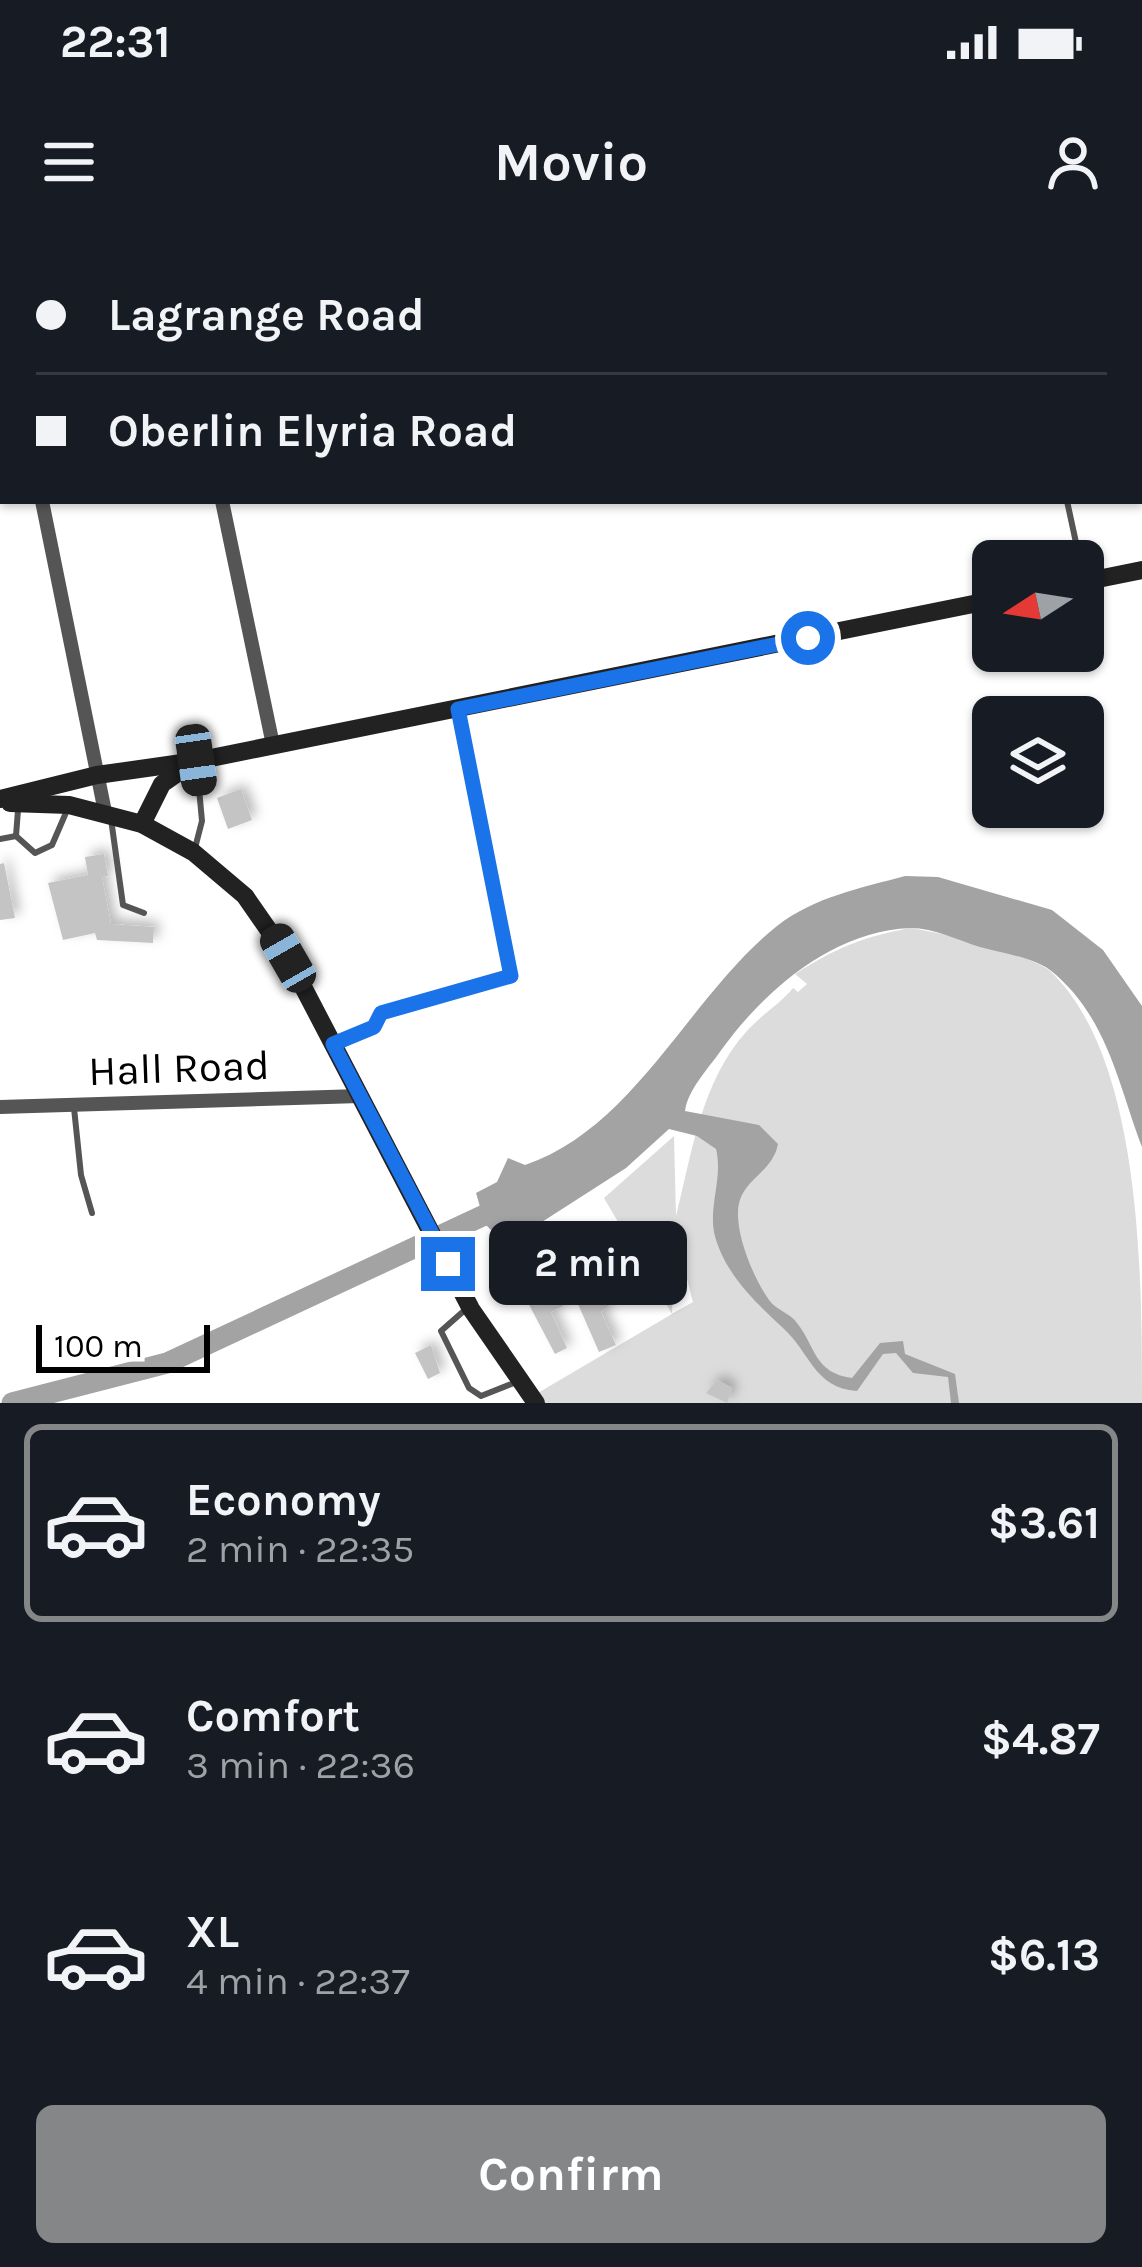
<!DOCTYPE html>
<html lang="en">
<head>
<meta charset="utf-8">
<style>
	:root { --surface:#171b24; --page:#20242c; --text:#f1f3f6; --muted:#9ea1a6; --line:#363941; --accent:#858687 }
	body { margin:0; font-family:Karla,sans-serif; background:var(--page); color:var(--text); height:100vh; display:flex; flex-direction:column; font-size:45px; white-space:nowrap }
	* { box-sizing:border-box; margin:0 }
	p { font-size:39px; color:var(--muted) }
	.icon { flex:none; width:66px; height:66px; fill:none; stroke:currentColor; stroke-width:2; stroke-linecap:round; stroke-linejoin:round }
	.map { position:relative; height:1163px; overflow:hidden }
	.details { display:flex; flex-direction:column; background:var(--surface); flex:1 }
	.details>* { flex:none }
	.hud { position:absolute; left:0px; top:0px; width:1143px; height:264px; box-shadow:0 3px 9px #0004; display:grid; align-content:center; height:264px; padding:0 36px; background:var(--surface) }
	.needle { width:78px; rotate:258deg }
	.tools { position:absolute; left:972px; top:300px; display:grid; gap:24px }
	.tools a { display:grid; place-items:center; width:132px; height:132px; border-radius:18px; background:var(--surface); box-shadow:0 3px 9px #0004; font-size:60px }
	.scale { position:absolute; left:36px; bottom:30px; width:174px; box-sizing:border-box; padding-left:12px; border:6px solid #000; border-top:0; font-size:33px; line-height:42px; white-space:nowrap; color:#000; -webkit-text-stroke:9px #fff; paint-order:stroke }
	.end { position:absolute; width:54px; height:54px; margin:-27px; border:15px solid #1a73e8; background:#fff; box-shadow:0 0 0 6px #fff }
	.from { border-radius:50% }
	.bubble { position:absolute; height:84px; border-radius:18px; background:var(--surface); box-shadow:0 3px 9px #0004; font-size:39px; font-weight:700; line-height:84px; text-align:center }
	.car { position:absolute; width:36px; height:72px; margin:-36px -18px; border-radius:15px; box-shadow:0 0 9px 3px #0007; background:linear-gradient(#222 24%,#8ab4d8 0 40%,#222 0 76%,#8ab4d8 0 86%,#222 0) }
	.hud b { display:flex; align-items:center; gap:42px; height:114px; font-size:45px }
	.hud b+b { border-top:3px solid var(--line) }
	.hud i { width:30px; height:30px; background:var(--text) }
	ul { padding:21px 0 0; list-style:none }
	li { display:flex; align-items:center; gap:36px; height:198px; margin:0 24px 18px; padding:0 12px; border:6px solid transparent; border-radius:18px }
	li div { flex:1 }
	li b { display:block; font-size:45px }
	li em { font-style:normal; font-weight:700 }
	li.selected { border-color:var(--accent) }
	li>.icon { width:108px; height:108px; stroke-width:1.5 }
	.primary-button { display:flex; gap:24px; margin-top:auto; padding:24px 36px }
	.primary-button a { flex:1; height:138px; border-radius:18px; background:var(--accent); color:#fff; font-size:48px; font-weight:700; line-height:138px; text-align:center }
	.status { display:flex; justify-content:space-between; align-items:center; height:84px; padding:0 60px; background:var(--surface); direction:ltr }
	.status svg { height:33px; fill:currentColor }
	header { display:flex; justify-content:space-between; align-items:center; height:156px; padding:0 36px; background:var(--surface); font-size:54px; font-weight:700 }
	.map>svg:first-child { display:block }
	.green { fill:#dcdcdc; fill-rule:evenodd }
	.water { fill:#a3a3a3 }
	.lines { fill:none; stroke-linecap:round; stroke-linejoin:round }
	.river { stroke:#a3a3a3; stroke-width:21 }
	.building { fill:#c4c4c4; filter:url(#shadow) }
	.service { stroke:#555; stroke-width:6 }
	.minor { stroke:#555; stroke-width:14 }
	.secondary { stroke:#222; stroke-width:18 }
	.route { stroke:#1a73e8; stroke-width:15 }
	.labels { text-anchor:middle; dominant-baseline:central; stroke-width:9; stroke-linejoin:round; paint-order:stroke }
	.street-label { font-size:42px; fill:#000; stroke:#fff }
</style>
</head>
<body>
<div class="status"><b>22:31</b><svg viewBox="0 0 49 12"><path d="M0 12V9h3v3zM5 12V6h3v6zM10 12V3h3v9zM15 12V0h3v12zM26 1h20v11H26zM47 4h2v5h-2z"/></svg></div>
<header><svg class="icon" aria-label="menu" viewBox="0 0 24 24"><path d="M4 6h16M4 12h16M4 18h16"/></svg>Movio<svg class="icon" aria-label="person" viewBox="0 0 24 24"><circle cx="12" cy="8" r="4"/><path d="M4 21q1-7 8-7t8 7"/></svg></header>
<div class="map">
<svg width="1142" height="1163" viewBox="0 0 1142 1163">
	<defs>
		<filter id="shadow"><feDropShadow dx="5.5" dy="-5.5" stdDeviation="6" flood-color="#0004"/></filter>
	</defs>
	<rect width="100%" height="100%" fill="#fff"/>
	<!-- green -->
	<g class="green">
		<polygon points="434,0 1142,0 1142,77 1140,3"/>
		<path d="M909 688C937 691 1027 714 1049 730 1142 816 1142 1034 1142 1163H536L531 1157 672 1074 604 958 674 896 676 976C692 913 701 842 746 792 761 775 780 764 793 748L798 752 807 744 795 734C836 708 860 698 909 688ZM675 992 693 1062 673 1073H672Z"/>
	</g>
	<!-- water -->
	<path class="water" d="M905 636 938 637 1052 670 1103 710 1142 766V907C1118 844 1107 775 1050 730 1032 717 1001 713 980 707 957 700 935 688 910 688 833 691 765 750 722 809 709 828 688 849 685 871L759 885 778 904C772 935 739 939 738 972 737 998 754 1039 769 1060 776 1070 790 1073 797 1083 816 1107 814 1133 852 1138L880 1103 903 1101 905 1114 955 1134 959 1163H951L948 1137 913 1133 896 1113 883 1114 857 1151C814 1148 810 1112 783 1088 755 1062 723 1032 714 992 709 965 723 937 716 909L697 896 669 889 626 928 506 1005 485 984 476 953 497 942 508 918 525 925C635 888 690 755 777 686 814 657 861 648 905 636Z"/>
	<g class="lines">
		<!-- river -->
		<polyline class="river" points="12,1163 167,1123 508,964"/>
	</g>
	<!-- building -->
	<g class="building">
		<polygon points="241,549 252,580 228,589 217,558"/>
		<polygon points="104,614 108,636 102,637 111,684 154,687 153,703 97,700 95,693 63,700 48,643 88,635 85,617"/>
		<polygon points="4,623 15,678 0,680 0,624"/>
		<polygon points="560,1040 570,1062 551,1072 567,1108 555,1114 525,1057"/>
		<polygon points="604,1047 612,1063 601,1072 616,1105 599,1112 578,1064"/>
		<polygon points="431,1105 440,1133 428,1139 415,1113"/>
		<polygon points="717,1140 732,1148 727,1163 706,1153"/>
	</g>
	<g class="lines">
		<!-- service -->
		<g class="service">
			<polyline points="1067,261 1080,321"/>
			<polyline points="18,570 16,596 35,613 52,605 68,568"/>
			<polyline points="111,579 123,665 144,673"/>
			<polyline points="0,599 16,596"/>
			<polyline points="195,608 202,581 197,527"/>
			<polyline points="336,803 374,787 381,773 511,736 459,473"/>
			<polyline points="74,868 81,935 92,973"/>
			<polyline points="466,1069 441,1091 469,1148 481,1156 514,1143"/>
		</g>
		<!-- minor -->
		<g class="minor">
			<polyline points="42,261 105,572"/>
			<polyline points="222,261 273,505"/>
			<polyline points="0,867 360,856"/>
		</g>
		<!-- secondary -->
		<g class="secondary">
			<polyline points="1083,342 1142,330"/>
			<polyline points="0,559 97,535 196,521 993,360"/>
			<polyline points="10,563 69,565 142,584 193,612 245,656 288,718 471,1069 536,1163"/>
			<polyline points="142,584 162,544 192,523"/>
		</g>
	</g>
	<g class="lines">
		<!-- route -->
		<polyline class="route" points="448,1024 333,804 374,787 381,773 511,736 458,469 808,398"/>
	</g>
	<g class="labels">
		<!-- street labels -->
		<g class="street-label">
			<text transform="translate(179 828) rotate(-2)">Hall Road</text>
		</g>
	</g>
</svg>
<div class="tools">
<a><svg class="needle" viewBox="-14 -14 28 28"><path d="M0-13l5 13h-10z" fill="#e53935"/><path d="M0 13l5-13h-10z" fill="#9ea1a6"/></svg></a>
<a><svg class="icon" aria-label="layers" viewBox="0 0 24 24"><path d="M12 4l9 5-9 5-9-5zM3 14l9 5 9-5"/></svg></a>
</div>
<div class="scale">100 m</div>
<i class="end from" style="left:808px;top:398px"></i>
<i class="end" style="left:448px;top:1024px"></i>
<div class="bubble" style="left:489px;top:981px;width:198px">2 min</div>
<i class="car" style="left:196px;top:520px;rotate:172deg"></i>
<i class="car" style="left:288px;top:718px;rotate:330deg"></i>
<div class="hud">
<b><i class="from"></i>Lagrange Road</b>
<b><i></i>Oberlin Elyria Road</b>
</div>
</div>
<section class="details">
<ul>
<li class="selected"><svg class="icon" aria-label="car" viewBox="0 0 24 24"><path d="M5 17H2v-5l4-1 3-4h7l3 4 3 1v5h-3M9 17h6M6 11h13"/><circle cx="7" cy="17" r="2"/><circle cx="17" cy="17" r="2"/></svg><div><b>Economy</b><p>2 min · 22:35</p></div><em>$3.61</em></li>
<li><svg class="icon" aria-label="car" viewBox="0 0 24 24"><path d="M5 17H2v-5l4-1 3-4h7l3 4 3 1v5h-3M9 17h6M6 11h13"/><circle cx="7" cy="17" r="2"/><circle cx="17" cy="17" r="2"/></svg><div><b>Comfort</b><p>3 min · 22:36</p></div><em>$4.87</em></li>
<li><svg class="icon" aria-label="car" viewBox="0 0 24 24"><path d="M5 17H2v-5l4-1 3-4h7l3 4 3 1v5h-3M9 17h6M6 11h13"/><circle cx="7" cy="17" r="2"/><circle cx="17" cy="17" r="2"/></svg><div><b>XL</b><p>4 min · 22:37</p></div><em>$6.13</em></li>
</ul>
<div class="primary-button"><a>Confirm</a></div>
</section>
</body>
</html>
